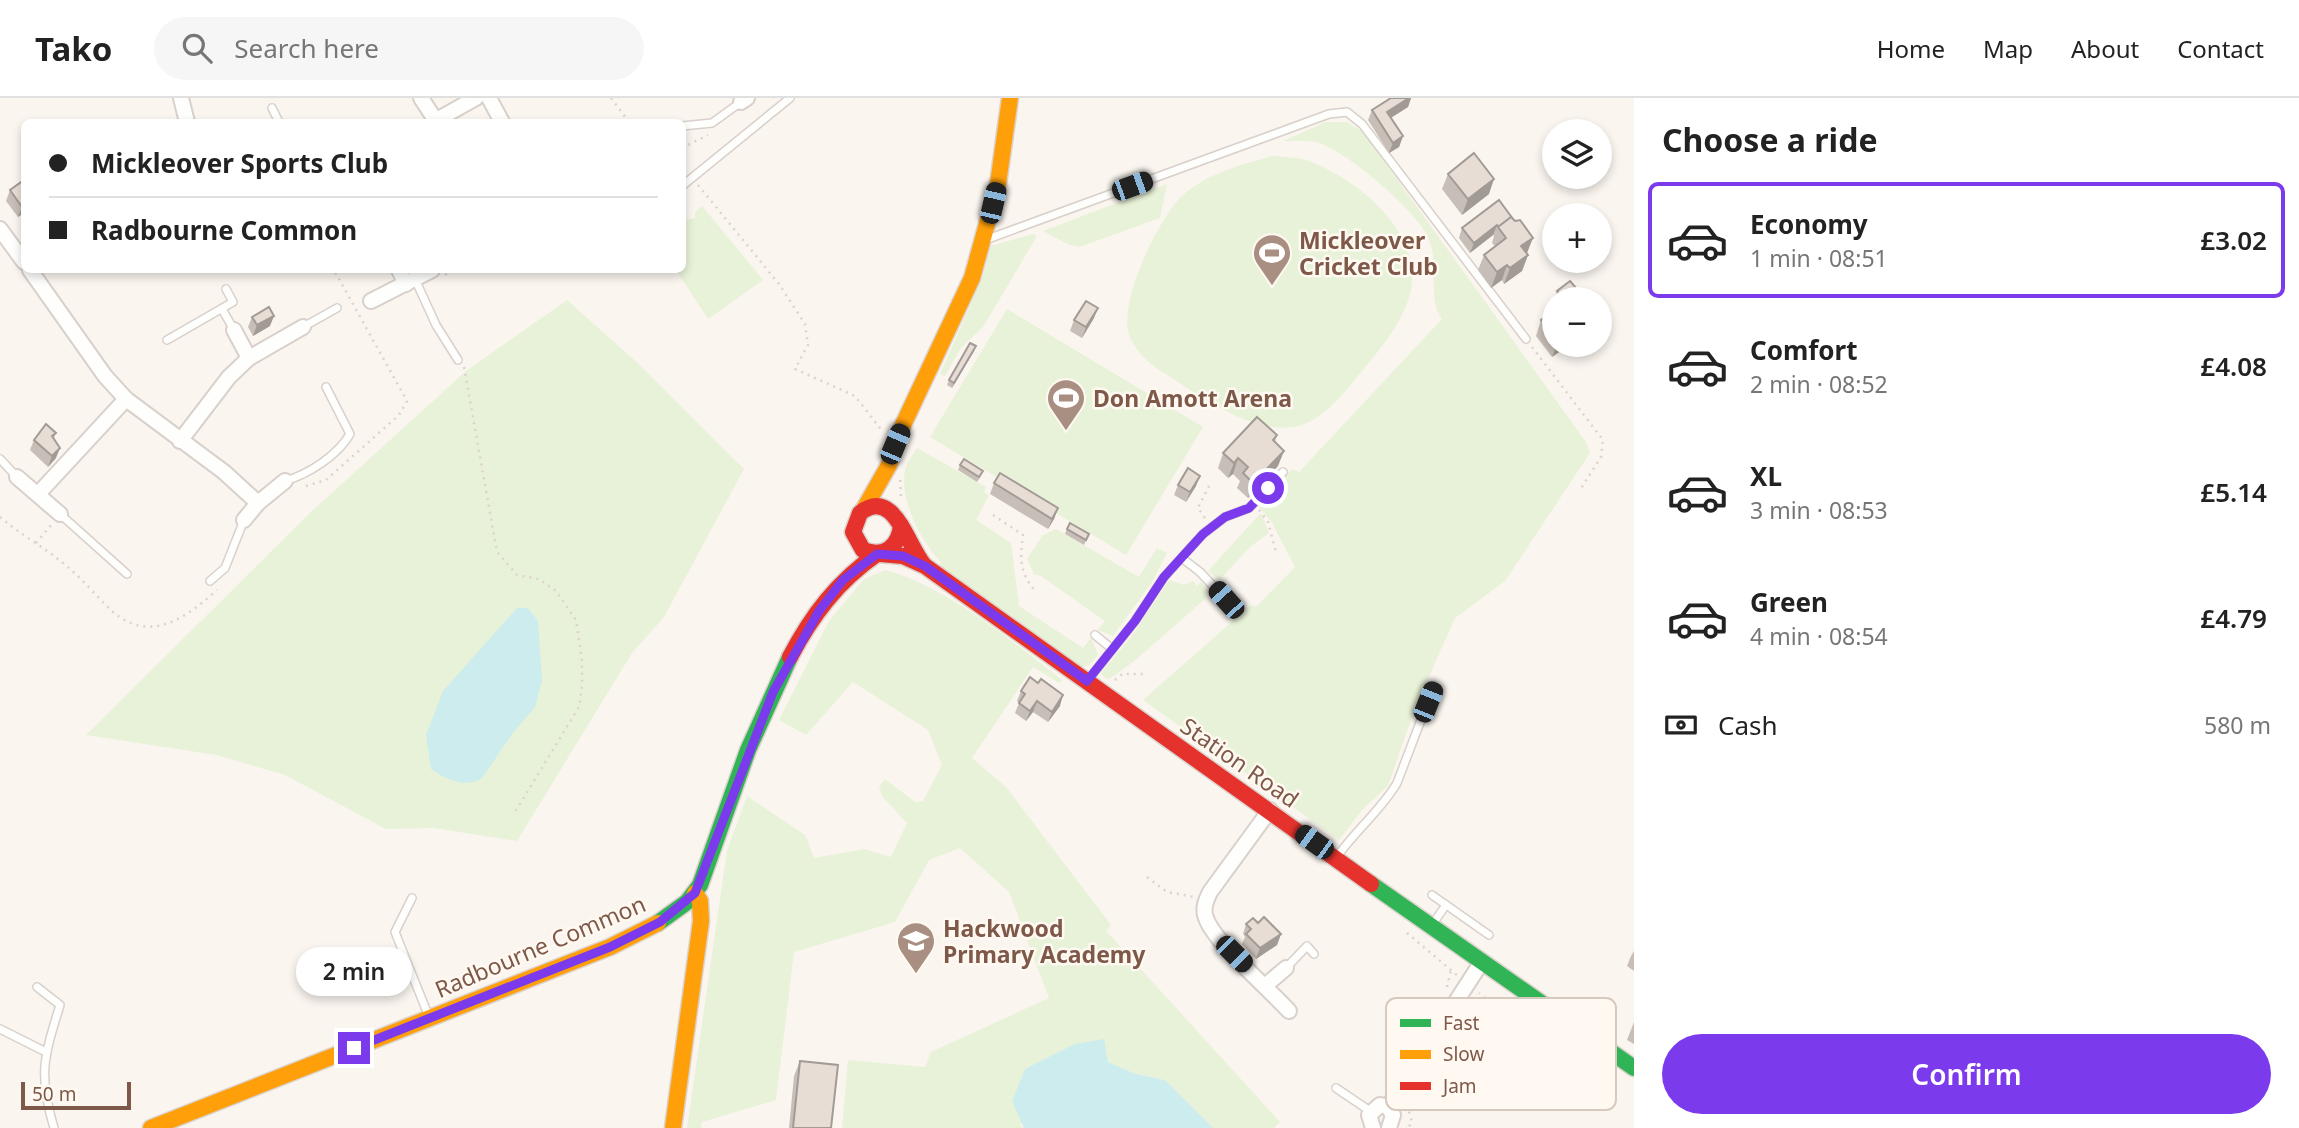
<!DOCTYPE html>
<html lang="en">
<head>
<meta charset="utf-8">
<style>
	:root { --surface:#fff; --page:#f6f6f6; --text:#222; --muted:#767676; --line:#e0e0e0; --accent:#7c3aed }
	body { margin:0; font-family:"Noto Sans",sans-serif; background:var(--page); color:var(--text); height:100vh; display:flex; flex-direction:column; font-size:26px; white-space:nowrap }
	* { box-sizing:border-box; margin:0 }
	p { font-size:23px; color:var(--muted) }
	.icon { flex:none; width:38px; height:38px; fill:none; stroke:currentColor; stroke-width:2; stroke-linecap:round; stroke-linejoin:round }
	.map { position:relative; flex:1; overflow:hidden }
	.side { display:flex; flex-direction:column; background:var(--surface); width:665px }
	.side>* { flex:none }
	.hud { position:absolute; left:21px; top:21px; width:665px; height:154px; border-radius:10px; box-shadow:0 4px 10px #0003; display:grid; align-content:center; height:154px; padding:0 28px; background:var(--surface) }
	.tools { position:absolute; left:1542px; top:21px; display:grid; gap:14px }
	.tools a { display:grid; place-items:center; width:70px; height:70px; border-radius:50%; background:var(--surface); box-shadow:0 4px 10px #0003; font-size:35px }
	.scale { position:absolute; left:21px; bottom:18px; width:110px; box-sizing:border-box; padding-left:7px; border:4px solid #7e5848; border-top:0; font-size:19px; line-height:24px; white-space:nowrap; color:#7e5848; -webkit-text-stroke:5px #fff9f2; paint-order:stroke }
	.end { position:absolute; width:32px; height:32px; margin:-16px; border:9px solid #7c3aed; background:#fff; box-shadow:0 0 0 4px #fff }
	.from { border-radius:50% }
	.bubble { position:absolute; height:49px; border-radius:24px; background:var(--surface); box-shadow:0 4px 10px #0003; font-size:23px; font-weight:600; line-height:49px; text-align:center }
	.car { position:absolute; width:21px; height:42px; margin:-21px -10px; border-radius:9px; box-shadow:0 0 5px 2px #0007; background:linear-gradient(#222 24%,#8ab4d8 0 40%,#222 0 76%,#8ab4d8 0 86%,#222 0) }
	.hud b { display:flex; align-items:center; gap:24px; height:66px; font-size:26px }
	.hud b+b { border-top:2px solid var(--line) }
	.hud i { width:18px; height:18px; background:var(--text) }
	ul { padding:0; list-style:none }
	li { display:flex; align-items:center; gap:21px; height:116px; margin:0 14px 10px; padding:0 14px; border:4px solid transparent; border-radius:10px }
	li div { flex:1 }
	li b { display:block; font-size:26px }
	li em { font-style:normal; font-weight:600 }
	li.current { border-color:var(--accent) }
	li>.icon { width:63px; height:63px; stroke-width:1.5 }
	h2 { padding:0 28px; font-size:32px; line-height:84px }
	.pay { display:flex; align-items:center; gap:18px; height:77px; padding:0 28px; font-size:26px }
	.pay p { margin-inline-start:auto }
	.action { display:flex; gap:14px; margin-top:auto; padding:14px 28px }
	.action a { flex:1; height:80px; border-radius:42px; background:var(--accent); color:#fff; font-size:28px; font-weight:600; line-height:80px; text-align:center }
	header { display:flex; align-items:center; gap:42px; box-sizing:border-box; height:98px; padding:0 35px; background:var(--surface); border-bottom:2px solid var(--line) }
	header strong { font-size:33px }
	nav { display:flex; gap:38px; margin-inline-start:auto; font-size:24px }
	.search { width:490px; height:63px; background:var(--page); display:flex; align-items:center; gap:18px; box-sizing:border-box; padding:0 24px; border-radius:38px; color:var(--muted); font-size:26px }
	main { display:flex; flex:1; min-height:0 }
	.map>svg:first-child { display:block }
	.green { fill:#e8f2d8 }
	.water { fill:#cdeced }
	.lines { fill:none; stroke-linecap:round; stroke-linejoin:round }
	.lane-casing { stroke:#d9d0cb; stroke-width:10 }
	.street-casing { stroke:#d9d0cb; stroke-width:18 }
	.fast-casing { stroke:#dbd2cc; stroke-width:19 }
	.slow-casing { stroke:#dbd2cc; stroke-width:19 }
	.jam-casing { stroke:#dbd2cc; stroke-width:19 }
	.path { stroke:#ddd3ce; stroke-width:2.5; stroke-dasharray:2 5; stroke-linecap:butt }
	.lane { stroke:#fefefd; stroke-width:7 }
	.street { stroke:#fefefd; stroke-width:14 }
	.fast { stroke:#30b455; stroke-width:16 }
	.slow { stroke:#ff9f0a; stroke-width:16 }
	.jam { stroke:#e5322d; stroke-width:16 }
	.wall { fill:#c7beb7 }
	.shaded-wall { fill:#a29b95 }
	.building { fill:#e7ddd5; stroke:#a29b95; stroke-width:2 }
	.route { stroke:#7c3aed; stroke-width:9 }
	.labels { text-anchor:middle; dominant-baseline:central; stroke-width:5; stroke-linejoin:round; paint-order:stroke }
	.poi-label { font-size:23px; font-weight:bold; fill:#7e5848; stroke:#fff9f2; text-anchor:start }
	.street-label { font-size:23px; fill:#7e5848; stroke:#fff9f2 }
	.key { fill:#fff9f2; stroke:#d8c9bf; stroke-width:2 }
	.key-label { font-size:19px; fill:#7e5848 }
</style>
</head>
<body>
<header>
<strong>Tako</strong>
<div class="search"><svg class="icon" aria-label="search" viewBox="0 0 24 24"><circle cx="10" cy="10" r="6"/><path d="M15 15l6 6"/></svg>Search here</div>
<nav><a>Home</a><a>Map</a><a>About</a><a>Contact</a></nav>
</header>
<main>
<div class="map">
<svg width="1634" height="1030" viewBox="0 0 1634 1030">
	<rect width="100%" height="100%" fill="#faf5ef"/>
	<!-- green -->
	<g class="green">
		<path d="M1326 24H1347L1363 34 1586 344 1590 355 1505 483 1455 520 1415 610 1388 688 1362 712 1339 742 1143 602 1251 507 1256 509 1295 469 1272 425 1258 408 1292 371 1299 374 1442 221C1426 200 1441 163 1427 137 1414 111 1344 50 1315 44 1305 42 1293 44 1283 43Z"/>
		<path d="M1272 58C1284 59 1298 59 1309 63 1360 82 1428 139 1409 200 1399 230 1377 255 1357 279 1341 299 1319 326 1292 329 1249 335 1201 298 1167 277 1151 267 1138 257 1130 239 1116 207 1158 122 1181 99 1205 76 1241 67 1272 58Z"/>
		<polygon points="1167,86 1160,120 1079,149 1070,147 1043,133"/>
		<polygon points="702,108 763,182 708,221 676,172 682,172 683,123 695,120 695,114"/>
		<polygon points="1033,136 1037,138 983,229 961,250 945,278 940,276 983,178 991,148"/>
		<polygon points="567,202 643,270 744,371 664,519 632,555 517,743 434,730 386,731 285,677 216,657 86,637 312,413 466,273"/>
		<polygon points="1007,211 1203,329 1126,457 930,339"/>
		<path d="M917 350 986 389 984 394 989 397 976 422 1011 445 1019 508 1083 550 1091 540 1098 557 1089 567 1080 570 938 470 941 464C921 445 897 397 906 369 908 362 914 356 917 350Z"/>
		<polygon points="1261,415 1269,435 1251,448 1219,482 1208,473"/>
		<polygon points="1056,431 1139,479 1157,450 1167,455 1152,484 1113,538 1098,532 1105,523 1041,478 1034,476 1027,461 1043,437"/>
		<path d="M885 472C944 487 1013 544 1062 582L1059 585 1033 569 972 660 1006 689 1111 827 1106 833 1280 1024 1274 1030H1213L1165 982 1136 976 1108 964 1103 941 1020 1027 1024 1030H842L848 962 925 969 931 954 1049 900 1009 794 960 750 929 762 895 824 794 854 776 1002 702 1024 701 1030H687L727 753 747 698 805 737 814 760 864 751 891 759 907 725 882 698 879 689 885 681 915 704 923 703 942 667 928 632 853 584 806 637 779 622 829 523 864 481Z"/>
		<polygon points="1169,482 1184,487 1193,483 1197,488 1201,484 1208,493 1205,501 1133,564 1109,581 1104,579 1101,575 1131,539"/>
		<polygon points="1524,910 1634,979 1519,916"/>
	</g>
	<!-- water -->
	<g class="water">
		<path d="M517 510H528L538 523 542 583 535 609 513 635 482 680C465 691 445 681 431 671L426 637 443 593Z"/>
		<polygon points="1104,941 1108,964 1136,976 1165,982 1213,1030 1024,1030 1012,1003 1025,971 1075,946"/>
	</g>
	<g class="lines">
		<defs>
			<g id="lane">
				<polyline points="272,10 279,24"/>
				<polyline points="682,28 712,25 741,4"/>
				<polyline points="682,88 790,0"/>
				<polyline points="985,142 1329,16 1347,14 1362,26 1526,241"/>
				<polyline points="415,181 436,227 458,262"/>
				<polyline points="222,211 234,232"/>
				<polyline points="303,229 337,210"/>
				<polyline points="167,242 233,204 226,191"/>
				<polyline points="0,361 17,379"/>
				<path d="M285 383C309 376 338 357 350 336L326 289"/>
				<polyline points="60,416 127,476"/>
				<polyline points="1183,461 1200,474 1226,502"/>
				<polyline points="210,483 225,470 244,422"/>
				<polyline points="1095,537 1111,550"/>
				<polyline points="1088,582 1135,523 1164,479 1203,436 1225,419 1249,410 1283,374"/>
				<path d="M1336 760C1355 733 1382 711 1397 685L1434 588"/>
				<polyline points="1432,797 1489,837"/>
				<polyline points="412,800 395,834 429,919"/>
				<polyline points="1432,827 1446,807"/>
				<polyline points="1286,870 1307,848 1314,856"/>
				<path d="M37 889 60 907C44 959 38 976 54 1030"/>
				<polyline points="0,931 46,954"/>
				<polyline points="1336,990 1370,1013"/>
			</g>
			<g id="street">
				<polyline points="181,0 187,24"/>
				<polyline points="421,0 436,23"/>
				<polyline points="489,0 502,24"/>
				<polyline points="741,4 747,0"/>
				<polyline points="433,24 476,0"/>
				<polyline points="0,131 24,164"/>
				<polyline points="30,172 105,278 126,301 224,374 258,405"/>
				<polyline points="399,172 406,186"/>
				<polyline points="371,203 432,172"/>
				<polyline points="234,232 249,260"/>
				<polyline points="180,343 229,279 249,260 303,229"/>
				<polyline points="17,379 60,416"/>
				<polyline points="38,396 126,301"/>
				<polyline points="244,422 258,405 285,383"/>
				<path d="M1270 712 1210 794C1206 802 1202 811 1206 820 1214 844 1269 891 1289 913"/>
				<polyline points="1266,887 1286,870"/>
				<polyline points="1388,1009 1481,865"/>
				<polyline points="1373,1030 1369,1017 1380,1007 1388,1009 1393,1017 1389,1030"/>
			</g>
			<g id="fast">
				<polyline points="1371,786 1634,970"/>
				<polyline points="658,825 687,804 700,787 748,652 790,559"/>
			</g>
			<g id="slow">
				<polyline points="864,411 889,367 902,329 972,180 998,86 1010,0"/>
				<polyline points="151,1030 610,849 658,825"/>
				<polyline points="673,1030 701,823 700,803 695,795"/>
			</g>
			<g id="jam">
				<path d="M901 427C899 449 884 460 863 452L853 434 860 415C894 389 906 445 924 467"/>
				<polyline points="880,456 903,458 925,468 1371,786"/>
				<path d="M790 559C812 517 838 483 877 456"/>
			</g>
		</defs>
		<!-- lane casing -->
		<use href="#lane" class="lane-casing"/>
		<!-- street casing -->
		<use href="#street" class="street-casing"/>
		<!-- fast casing -->
		<use href="#fast" class="fast-casing"/>
		<!-- slow casing -->
		<use href="#slow" class="slow-casing"/>
		<!-- jam casing -->
		<use href="#jam" class="jam-casing"/>
		<!-- path -->
		<g class="path">
			<polyline points="611,0 629,24"/>
			<polyline points="682,50 708,37"/>
			<polyline points="698,87 779,186 805,226 808,247 795,271 855,298 883,334"/>
			<polyline points="445,177 454,172"/>
			<polyline points="1532,249 1603,342 1601,359 1580,392"/>
			<polyline points="464,269 497,454 517,477 539,481 556,493 576,522 582,563 582,588 579,609 515,714"/>
			<polyline points="900,382 901,400"/>
			<polyline points="306,388 326,382 399,317 407,303 334,172"/>
			<polyline points="1259,412 1268,424 1276,454"/>
			<path d="M993 417 1023 437C1020 462 1019 474 1036 494"/>
			<path d="M0 419C22 438 48 451 70 471 85 484 98 500 112 513 150 547 187 519 217 492"/>
			<polyline points="1205,420 1198,410 1210,386"/>
			<polyline points="36,445 52,426"/>
			<polyline points="1115,582 1122,576 1145,576"/>
			<polyline points="1147,779 1167,794 1194,799"/>
			<polyline points="1407,835 1458,878"/>
			<polyline points="1447,889 1451,872"/>
			<polyline points="1485,900 1568,947"/>
			<polyline points="1449,943 1485,900 1479,895"/>
			<polyline points="1407,1007 1412,1024 1408,1030"/>
		</g>
		<!-- lane -->
		<use href="#lane" class="lane"/>
		<!-- street -->
		<use href="#street" class="street"/>
		<!-- fast -->
		<use href="#fast" class="fast"/>
		<!-- slow -->
		<use href="#slow" class="slow"/>
		<!-- jam -->
		<use href="#jam" class="jam"/>
	</g>
	<!-- wall -->
	<g class="wall">
		<polygon points="1391,0 1411,0 1408,9 1391,20 1403,38 1399,49 1389,55 1368,22 1372,12"/>
		<polygon points="1448,76 1489,96 1462,117 1442,91"/>
		<polygon points="24,82 24,115 18,119 6,103 10,92"/>
		<polygon points="1499,102 1528,157 1522,173 1504,186 1502,182 1491,190 1478,172 1484,157 1495,148 1492,145 1494,138 1493,137 1470,155 1459,140 1462,130"/>
		<polygon points="1577,191 1575,196 1579,201 1554,201 1557,193"/>
		<polygon points="1554,213 1554,247 1569,247 1552,259 1536,238 1541,222"/>
		<polygon points="252,219 270,228 253,238 248,229"/>
		<polygon points="1094,220 1082,240 1070,233 1074,222"/>
		<polygon points="974,253 952,290 947,287 949,282"/>
		<polygon points="56,335 54,340 56,360 48,369 30,352 34,342"/>
		<polygon points="1277,337 1275,344 1278,368 1248,400 1237,390 1240,383 1233,376 1228,380 1218,370 1223,355"/>
		<polygon points="960,367 981,378 977,384 958,372"/>
		<polygon points="994,385 1058,410 1054,421 1048,431 990,396"/>
		<polygon points="1178,387 1196,388 1186,404 1174,397"/>
		<polygon points="1067,431 1089,436 1084,447 1065,436"/>
		<polygon points="1021,593 1060,608 1048,624 1033,614 1026,623 1015,615 1019,605 1017,603"/>
		<polygon points="1258,825 1281,836 1277,847 1256,861 1242,846 1245,839 1243,836 1246,826"/>
		<polygon points="1634,853 1634,873 1627,868 1631,858"/>
		<polygon points="1634,924 1634,946 1627,942"/>
		<polygon points="800,963 831,1030 789,1030 794,978"/>
	</g>
	<!-- shaded-wall -->
	<g class="shaded-wall">
		<polygon points="1409,0 1411,0 1408,9 1384,24 1387,14"/>
		<polygon points="1403,38 1399,49 1389,55 1393,45"/>
		<polygon points="1494,81 1489,96 1462,117 1468,101"/>
		<polygon points="24,107 24,115 18,119 22,109"/>
		<polygon points="1497,127 1493,137 1470,155 1474,145"/>
		<polygon points="1533,140 1527,155 1516,164 1521,148"/>
		<polygon points="1528,157 1522,173 1504,186 1510,170"/>
		<polygon points="1507,167 1502,182 1491,190 1497,174"/>
		<polygon points="1098,210 1094,220 1082,240 1086,229"/>
		<polygon points="274,218 270,228 253,238 257,227"/>
		<polygon points="1557,247 1569,247 1552,259"/>
		<polygon points="976,248 974,253 952,290 954,285"/>
		<polygon points="60,350 56,360 48,369 52,358"/>
		<polygon points="1284,353 1278,368 1248,400 1253,385"/>
		<polygon points="1238,360 1233,376 1228,380 1234,365"/>
		<polygon points="1200,378 1196,388 1186,404 1190,394"/>
		<polygon points="1058,410 1054,421 1048,431 1052,421"/>
		<polygon points="1063,597 1060,608 1048,624 1052,614"/>
		<polygon points="1037,603 1033,614 1026,623 1030,613"/>
		<polygon points="1281,836 1277,847 1256,861 1260,850"/>
	</g>
	<!-- building -->
	<g class="building">
		<polygon points="1391,0 1409,0 1387,14 1403,38 1393,45 1372,12"/>
		<polygon points="1474,55 1494,81 1468,101 1448,76"/>
		<polygon points="24,82 24,107 22,109 10,92"/>
		<polygon points="1499,102 1513,121 1511,119 1499,129 1497,127 1474,145 1462,130"/>
		<polygon points="1511,119 1515,123 1520,122 1533,140 1521,148 1528,157 1510,170 1507,167 1497,174 1484,157 1506,140 1498,129"/>
		<polygon points="1570,183 1577,191 1573,194 1579,201 1564,201 1557,193"/>
		<polygon points="1086,203 1098,210 1086,229 1074,222"/>
		<polygon points="269,209 274,218 257,227 252,219"/>
		<polygon points="1554,213 1554,239 1541,222"/>
		<polygon points="970,245 976,248 954,285 949,282"/>
		<polygon points="1257,319 1277,337 1273,342 1284,353 1253,385 1243,375 1248,369 1238,360 1234,365 1223,355"/>
		<polygon points="46,326 56,335 52,338 60,350 52,358 34,342"/>
		<polygon points="964,361 983,373 979,379 960,367"/>
		<polygon points="1188,370 1200,378 1190,394 1178,387"/>
		<polygon points="1000,375 1058,410 1052,421 994,385"/>
		<polygon points="1070,425 1089,436 1086,442 1067,431"/>
		<polygon points="1030,579 1038,585 1041,581 1063,597 1052,614 1037,603 1030,613 1019,605 1025,596 1021,593"/>
		<polygon points="1264,819 1281,836 1260,850 1246,836 1251,831 1246,826 1253,820 1258,825"/>
		<polygon points="800,963 838,967 831,1030 793,1030"/>
	</g>
	<g class="lines">
		<!-- route -->
		<polyline class="route" points="354,950 610,849 660,824 695,795 773,594 819,513 843,482 877,456 903,458 925,468 1087,583 1135,523 1164,479 1203,436 1225,419 1249,410 1268,390"/>
	</g>
	<!-- icons -->
	<defs>
		<symbol id="stadium-pin" viewBox="-11 -11 22 30"><path d="M0 17L-7.5 6A9.5 9.5 0 1 1 7.5 6Z" fill="#a98f82" stroke="#fff9f2"/><path d="M0-5a6.5 5 0 1 0 0 10a6.5 5 0 1 0 0-10ZM-3.5-1.8h7v3.6h-7Z" fill="#fff"/></symbol>
		<symbol id="school-pin" viewBox="-11 -11 22 30"><path d="M0 17L-7.5 6A9.5 9.5 0 1 1 7.5 6Z" fill="#a98f82" stroke="#fff9f2"/><path d="M0-5L7-2L0 1L-7-2ZM-4 1L0 2.5L4 1V4Q0 6-4 4Z" fill="#fff"/></symbol>
	</defs>
	<g fill-rule="evenodd">
		<use href="#stadium-pin" x="1250" y="133" width="44" height="60"/>
		<use href="#stadium-pin" x="1044" y="278" width="44" height="60"/>
		<use href="#school-pin" x="894" y="821" width="44" height="60"/>
	</g>
	<g class="labels">
		<!-- poi labels -->
		<g class="poi-label">
			<text x="1299" y="142">Mickleover<tspan x="1299" dy="26">Cricket Club</tspan></text>
			<text x="1093" y="300">Don Amott Arena</text>
			<text x="943" y="830">Hackwood<tspan x="943" dy="26">Primary Academy</tspan></text>
		</g>
		<!-- street labels -->
		<g class="street-label">
			<text transform="translate(1240 664) rotate(35)">Station Road</text>
			<text transform="translate(540 848) rotate(-23)">Radbourne Common</text>
		</g>
	</g>
	<!-- legend -->
	<rect x="1386" y="900" width="230" height="112" rx="10" class="key"/>
	<rect x="1400" y="921" width="31" height="8" fill="#30b455"/>
	<rect x="1400" y="952" width="31" height="9" fill="#ff9f0a"/>
	<rect x="1400" y="984" width="31" height="8" fill="#e5322d"/>
	<g class="key-label">
		<text x="1443" y="932">Fast</text>
		<text x="1443" y="963">Slow</text>
		<text x="1443" y="995">Jam</text>
	</g>
</svg>
<div class="tools">
<a><svg class="icon" aria-label="layers" viewBox="0 0 24 24"><path d="M12 4l9 5-9 5-9-5zM3 14l9 5 9-5"/></svg></a>
<a>+</a>
<a>−</a>
</div>
<div class="scale">50 m</div>
<i class="end from" style="left:1268px;top:390px"></i>
<i class="end" style="left:354px;top:950px"></i>
<div class="bubble" style="left:296px;top:849px;width:116px">2 min</div>
<i class="car" style="left:1132px;top:88px;rotate:70deg"></i>
<i class="car" style="left:993px;top:105px;rotate:13deg"></i>
<i class="car" style="left:895px;top:346px;rotate:23deg"></i>
<i class="car" style="left:1226px;top:502px;rotate:318deg"></i>
<i class="car" style="left:1428px;top:604px;rotate:22deg"></i>
<i class="car" style="left:1314px;top:744px;rotate:306deg"></i>
<i class="car" style="left:1234px;top:856px;rotate:135deg"></i>
<div class="hud">
<b><i class="from"></i>Mickleover Sports Club</b>
<b><i></i>Radbourne Common</b>
</div>
</div>
<section class="side">
<h2>Choose a ride</h2>
<ul>
<li class="current"><svg class="icon" aria-label="car" viewBox="0 0 24 24"><path d="M5 17H2v-5l4-1 3-4h7l3 4 3 1v5h-3M9 17h6M6 11h13"/><circle cx="7" cy="17" r="2"/><circle cx="17" cy="17" r="2"/></svg><div><b>Economy</b><p>1 min · 08:51</p></div><em>£3.02</em></li>
<li><svg class="icon" aria-label="car" viewBox="0 0 24 24"><path d="M5 17H2v-5l4-1 3-4h7l3 4 3 1v5h-3M9 17h6M6 11h13"/><circle cx="7" cy="17" r="2"/><circle cx="17" cy="17" r="2"/></svg><div><b>Comfort</b><p>2 min · 08:52</p></div><em>£4.08</em></li>
<li><svg class="icon" aria-label="car" viewBox="0 0 24 24"><path d="M5 17H2v-5l4-1 3-4h7l3 4 3 1v5h-3M9 17h6M6 11h13"/><circle cx="7" cy="17" r="2"/><circle cx="17" cy="17" r="2"/></svg><div><b>XL</b><p>3 min · 08:53</p></div><em>£5.14</em></li>
<li><svg class="icon" aria-label="car" viewBox="0 0 24 24"><path d="M5 17H2v-5l4-1 3-4h7l3 4 3 1v5h-3M9 17h6M6 11h13"/><circle cx="7" cy="17" r="2"/><circle cx="17" cy="17" r="2"/></svg><div><b>Green</b><p>4 min · 08:54</p></div><em>£4.79</em></li>
</ul>
<div class="pay"><svg class="icon" aria-label="cash" viewBox="0 0 24 24"><path d="M3 7h18v10H3z"/><circle cx="12" cy="12" r="2"/></svg>Cash<p>580 m</p></div>
<div class="action"><a>Confirm</a></div>
</section>
</main>
</body>
</html>
